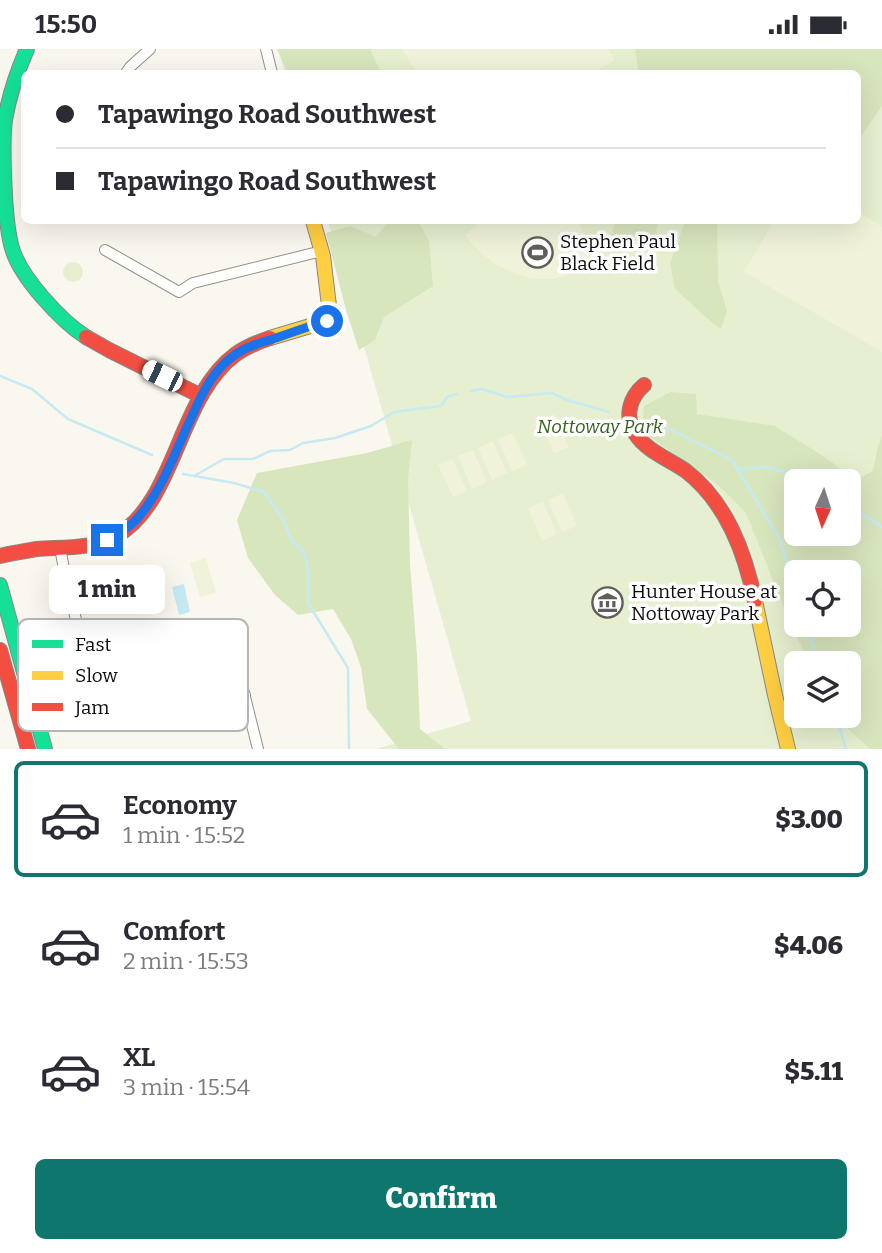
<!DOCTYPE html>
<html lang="en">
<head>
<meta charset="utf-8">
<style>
	:root { --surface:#fff; --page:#f7f7f7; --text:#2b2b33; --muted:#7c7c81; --line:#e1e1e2; --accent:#0f766e }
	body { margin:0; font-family:Bitter,serif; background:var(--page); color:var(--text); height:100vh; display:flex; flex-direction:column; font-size:26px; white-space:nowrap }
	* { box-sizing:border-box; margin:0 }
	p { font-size:23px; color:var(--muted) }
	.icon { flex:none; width:38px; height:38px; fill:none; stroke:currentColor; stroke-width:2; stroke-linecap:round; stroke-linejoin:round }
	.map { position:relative; height:700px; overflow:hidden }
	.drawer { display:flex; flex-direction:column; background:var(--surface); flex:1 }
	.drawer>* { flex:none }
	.banner { position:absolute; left:21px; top:21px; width:840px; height:154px; border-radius:10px; box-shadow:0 7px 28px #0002; display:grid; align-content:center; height:154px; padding:0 35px; background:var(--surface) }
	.needle { width:46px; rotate:183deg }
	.tools { position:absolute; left:784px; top:420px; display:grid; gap:14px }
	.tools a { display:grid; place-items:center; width:77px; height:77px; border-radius:10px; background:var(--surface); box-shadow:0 7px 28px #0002; font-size:35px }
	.end { position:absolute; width:32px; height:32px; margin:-16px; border:9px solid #1a73e8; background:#fff; box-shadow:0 0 0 4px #fff }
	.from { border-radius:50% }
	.bubble { position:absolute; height:49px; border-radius:10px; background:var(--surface); box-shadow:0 7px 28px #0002; font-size:23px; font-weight:800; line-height:49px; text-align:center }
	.car { position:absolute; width:21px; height:42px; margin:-21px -10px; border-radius:9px; box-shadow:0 0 5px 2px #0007; background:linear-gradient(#fff 24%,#345 0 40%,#fff 0 76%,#345 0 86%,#fff 0) }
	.banner b { display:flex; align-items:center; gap:24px; height:66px; font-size:26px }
	.banner b+b { border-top:2px solid var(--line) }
	.banner i { width:18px; height:18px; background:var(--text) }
	ul { padding:12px 0 0; list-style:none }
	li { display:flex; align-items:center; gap:21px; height:116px; margin:0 14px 10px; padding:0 21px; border:4px solid transparent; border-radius:10px }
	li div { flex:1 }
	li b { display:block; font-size:26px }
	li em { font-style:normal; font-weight:800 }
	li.active { border-color:var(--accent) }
	li>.icon { width:63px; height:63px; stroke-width:1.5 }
	.primary-button { display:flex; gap:14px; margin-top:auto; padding:14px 35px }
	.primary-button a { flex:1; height:80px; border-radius:10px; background:var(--accent); color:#fff; font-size:28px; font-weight:800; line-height:80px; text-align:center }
	.status { display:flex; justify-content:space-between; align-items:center; height:49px; padding:0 35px; background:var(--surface); direction:ltr }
	.status svg { height:19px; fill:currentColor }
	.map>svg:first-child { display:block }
	.green { fill:#e6efcf; fill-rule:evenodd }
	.forest { fill:#d8e6be; fill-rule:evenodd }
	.pitch { fill:#f0f3d9 }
	.water { fill:#c6eaf3 }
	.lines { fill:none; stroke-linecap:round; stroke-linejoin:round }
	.stream { stroke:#c6eaf3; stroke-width:2.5 }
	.street-casing { stroke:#93928e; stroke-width:12 }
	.fast-casing { stroke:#8a8885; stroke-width:16 }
	.slow-casing { stroke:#8a8885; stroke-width:16 }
	.jam-casing { stroke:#8a8885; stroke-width:16 }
	.street { stroke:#fefefd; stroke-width:10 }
	.fast { stroke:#16e098; stroke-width:14 }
	.slow { stroke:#ffcf43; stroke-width:14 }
	.jam { stroke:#f24e42; stroke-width:14 }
	.route { stroke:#1a73e8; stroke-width:9 }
	.labels { text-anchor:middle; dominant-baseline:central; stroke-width:7; stroke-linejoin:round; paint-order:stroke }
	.poi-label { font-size:19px; fill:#0c0c0c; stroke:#fff; text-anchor:start }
	.park-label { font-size:19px; font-style:italic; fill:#34621d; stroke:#fff }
	.key { fill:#fff; stroke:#b6b6b6; stroke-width:2 }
	.key-label { font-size:19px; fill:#0c0c0c }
</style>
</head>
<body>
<div class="status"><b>15:50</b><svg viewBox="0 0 49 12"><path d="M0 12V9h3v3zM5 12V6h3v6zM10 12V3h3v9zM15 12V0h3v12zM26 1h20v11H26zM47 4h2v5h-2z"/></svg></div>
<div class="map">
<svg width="882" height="700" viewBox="0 0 882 700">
	<rect width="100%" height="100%" fill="#faf7ef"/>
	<!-- green -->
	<g class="green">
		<path d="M278 0H882V700H376L471 672 328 172H858V24H285ZM796 432H849V485H796ZM796 523H849V576H796ZM796 614H849V667H796Z"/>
		<circle cx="73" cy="223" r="10"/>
	</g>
	<!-- forest -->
	<g class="forest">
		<polygon points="277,0 370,0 381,24 288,24"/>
		<polygon points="635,0 882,0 882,57 858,92 858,24 632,24 638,21"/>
		<polygon points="389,172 418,172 429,192 433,237 384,268 375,291 359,301 346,261 326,184 350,177 376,188"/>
		<polygon points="615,172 659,172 656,181 662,199 637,204 612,187"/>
		<polygon points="685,172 717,172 718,232 727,262 721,280 708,270 675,240 670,215"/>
		<path d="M671 343 696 345 697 365 775 377 823 407 856 431 873 422 878 397 882 386V700H870L834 667H849V614H808L803 600 793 581 746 464 718 436 642 382 644 357ZM796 432H849V485H796ZM849 523V576H796V523Z"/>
		<polygon points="412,391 408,430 410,514 417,607 420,680 445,700 399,700 367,660 361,618 351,590 333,560 298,566 275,546 248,509 237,471 257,424 367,404"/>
	</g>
	<!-- pitch -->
	<g class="pitch">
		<polygon points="402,0 608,0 615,11 593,24 417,24"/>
		<polygon points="858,163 882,178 882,303 744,223 774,172 858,172"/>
		<path d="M481 172H577L598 210C590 215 583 220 574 224 533 241 490 220 465 186Z"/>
		<polygon points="554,365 569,398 554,404 539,372"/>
		<polygon points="513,384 527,416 512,422 498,390"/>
		<polygon points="493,392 507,424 492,431 478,399"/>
		<polygon points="473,401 487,433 472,440 458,407"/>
		<polygon points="453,410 467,442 453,448 438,416"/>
		<polygon points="563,444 577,477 562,483 548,451"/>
		<polygon points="543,453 557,485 542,492 528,459"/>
		<polygon points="206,509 216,544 200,548 190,514"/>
	</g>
	<!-- water -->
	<polygon class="water" points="184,535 190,563 179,566 172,538"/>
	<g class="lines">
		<!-- stream -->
		<g class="stream">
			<polyline points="0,327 32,340 68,370 152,406"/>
			<polyline points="471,342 482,340 507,348 552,344 567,351 609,363"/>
			<polyline points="646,372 657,374 732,411 780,491 796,542"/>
			<polyline points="737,420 767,418 796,427 808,432"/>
			<polyline points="183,425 234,434 264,443 283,470 291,491 305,505 308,523 308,554 348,619 349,700"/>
			<polyline points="194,427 224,410 253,410 270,402 290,401 303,394 335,389 371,377 394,363 441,357 447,348 457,345"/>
			<polyline points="849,457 882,478"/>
			<polyline points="807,576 819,614"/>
			<polyline points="836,667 846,700"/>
		</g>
		<defs>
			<g id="street">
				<polyline points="266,0 272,24"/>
				<polyline points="126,24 130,18 150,0"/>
				<polyline points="105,201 179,243 193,234 322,202"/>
				<polyline points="60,499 67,535 93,637 152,663 170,666 245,646"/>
				<polyline points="227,576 258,700"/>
			</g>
			<g id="fast">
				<path d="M27 0C17 23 9 47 5 71 2 94 4 123 5 146 6 163 7 182 12 199 20 228 61 272 86 288"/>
				<polyline points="0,536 45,700"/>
			</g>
			<g id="slow">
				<polyline points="270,289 327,272 330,265 323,207 313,172"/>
				<polyline points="755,552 775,646 788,700"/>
			</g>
			<g id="jam">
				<polyline points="86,288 109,301 201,347"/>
				<path d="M644 336C630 348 624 367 635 384 646 402 669 410 686 422 727 454 745 504 755 552"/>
				<path d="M0 507C12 504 25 502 37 500 64 498 92 500 116 487 176 454 178 347 236 305 246 298 258 293 270 289"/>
				<polyline points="0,601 28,700"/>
			</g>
		</defs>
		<!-- street casing -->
		<use href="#street" class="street-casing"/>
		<!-- fast casing -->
		<use href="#fast" class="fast-casing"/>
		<!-- slow casing -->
		<use href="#slow" class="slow-casing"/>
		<!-- jam casing -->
		<use href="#jam" class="jam-casing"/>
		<!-- street -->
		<use href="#street" class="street"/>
		<!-- fast -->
		<use href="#fast" class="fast"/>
		<!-- slow -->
		<use href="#slow" class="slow"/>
		<!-- jam -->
		<use href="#jam" class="jam"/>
	</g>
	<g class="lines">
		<!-- route -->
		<path class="route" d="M107 491C120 484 132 477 141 465 163 439 178 396 193 365 203 342 215 319 236 305 248 297 262 293 276 289 293 283 310 277 327 272"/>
	</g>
	<!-- icons -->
	<defs>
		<symbol id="stadium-ring" viewBox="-11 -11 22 22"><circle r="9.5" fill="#fff" stroke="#5f5e5b" stroke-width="1.5"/><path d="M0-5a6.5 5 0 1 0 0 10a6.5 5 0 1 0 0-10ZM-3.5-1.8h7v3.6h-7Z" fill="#5f5e5b"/></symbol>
		<symbol id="museum-ring" viewBox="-11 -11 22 22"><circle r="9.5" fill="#fff" stroke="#5f5e5b" stroke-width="1.5"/><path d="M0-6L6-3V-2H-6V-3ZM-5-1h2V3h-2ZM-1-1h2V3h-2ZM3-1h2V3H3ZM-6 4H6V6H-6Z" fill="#5f5e5b"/></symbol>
	</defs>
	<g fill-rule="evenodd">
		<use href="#stadium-ring" x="520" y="186" width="35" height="35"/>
		<use href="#museum-ring" x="590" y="536" width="35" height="35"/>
	</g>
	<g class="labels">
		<!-- poi labels -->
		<g class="poi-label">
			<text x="560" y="192">Stephen Paul<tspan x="560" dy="22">Black Field</tspan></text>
			<text x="631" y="542">Hunter House at<tspan x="631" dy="22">Nottoway Park</tspan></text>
		</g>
		<!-- park labels -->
		<g class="park-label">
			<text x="600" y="377">Nottoway Park</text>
		</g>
	</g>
	<!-- legend -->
	<rect x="18" y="570" width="230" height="112" rx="10" class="key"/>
	<rect x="32" y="591" width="31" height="8" fill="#16e098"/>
	<rect x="32" y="622" width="31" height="9" fill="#ffcf43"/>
	<rect x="32" y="654" width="31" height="8" fill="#f24e42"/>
	<g class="key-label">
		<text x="75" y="602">Fast</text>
		<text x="75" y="633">Slow</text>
		<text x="75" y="665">Jam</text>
	</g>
</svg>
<div class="tools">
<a><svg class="needle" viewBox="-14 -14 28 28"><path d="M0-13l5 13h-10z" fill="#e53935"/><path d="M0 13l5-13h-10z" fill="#7c7c81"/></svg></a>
<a><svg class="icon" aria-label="locate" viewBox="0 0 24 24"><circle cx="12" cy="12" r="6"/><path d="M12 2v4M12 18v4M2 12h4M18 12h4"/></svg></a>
<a><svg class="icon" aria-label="layers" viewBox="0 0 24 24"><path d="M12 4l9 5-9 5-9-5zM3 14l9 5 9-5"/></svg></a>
</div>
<i class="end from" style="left:327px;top:272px"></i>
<i class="end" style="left:107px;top:491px"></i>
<div class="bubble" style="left:49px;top:516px;width:116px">1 min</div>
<i class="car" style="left:162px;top:327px;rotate:296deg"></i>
<div class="banner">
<b><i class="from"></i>Tapawingo Road Southwest</b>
<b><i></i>Tapawingo Road Southwest</b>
</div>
</div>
<section class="drawer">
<ul>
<li class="active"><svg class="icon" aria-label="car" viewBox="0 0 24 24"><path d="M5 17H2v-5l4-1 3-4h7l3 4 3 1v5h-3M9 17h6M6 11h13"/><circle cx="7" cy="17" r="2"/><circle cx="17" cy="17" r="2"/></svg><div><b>Economy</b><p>1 min · 15:52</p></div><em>$3.00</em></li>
<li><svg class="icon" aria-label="car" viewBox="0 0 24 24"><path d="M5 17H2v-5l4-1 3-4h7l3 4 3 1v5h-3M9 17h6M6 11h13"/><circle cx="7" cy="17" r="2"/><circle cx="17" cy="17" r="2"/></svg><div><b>Comfort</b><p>2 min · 15:53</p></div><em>$4.06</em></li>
<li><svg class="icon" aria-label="car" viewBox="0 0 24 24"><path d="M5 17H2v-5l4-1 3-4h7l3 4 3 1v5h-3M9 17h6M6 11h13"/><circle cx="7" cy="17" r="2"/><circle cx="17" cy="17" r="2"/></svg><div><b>XL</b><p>3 min · 15:54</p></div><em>$5.11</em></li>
</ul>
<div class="primary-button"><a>Confirm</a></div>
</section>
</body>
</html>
